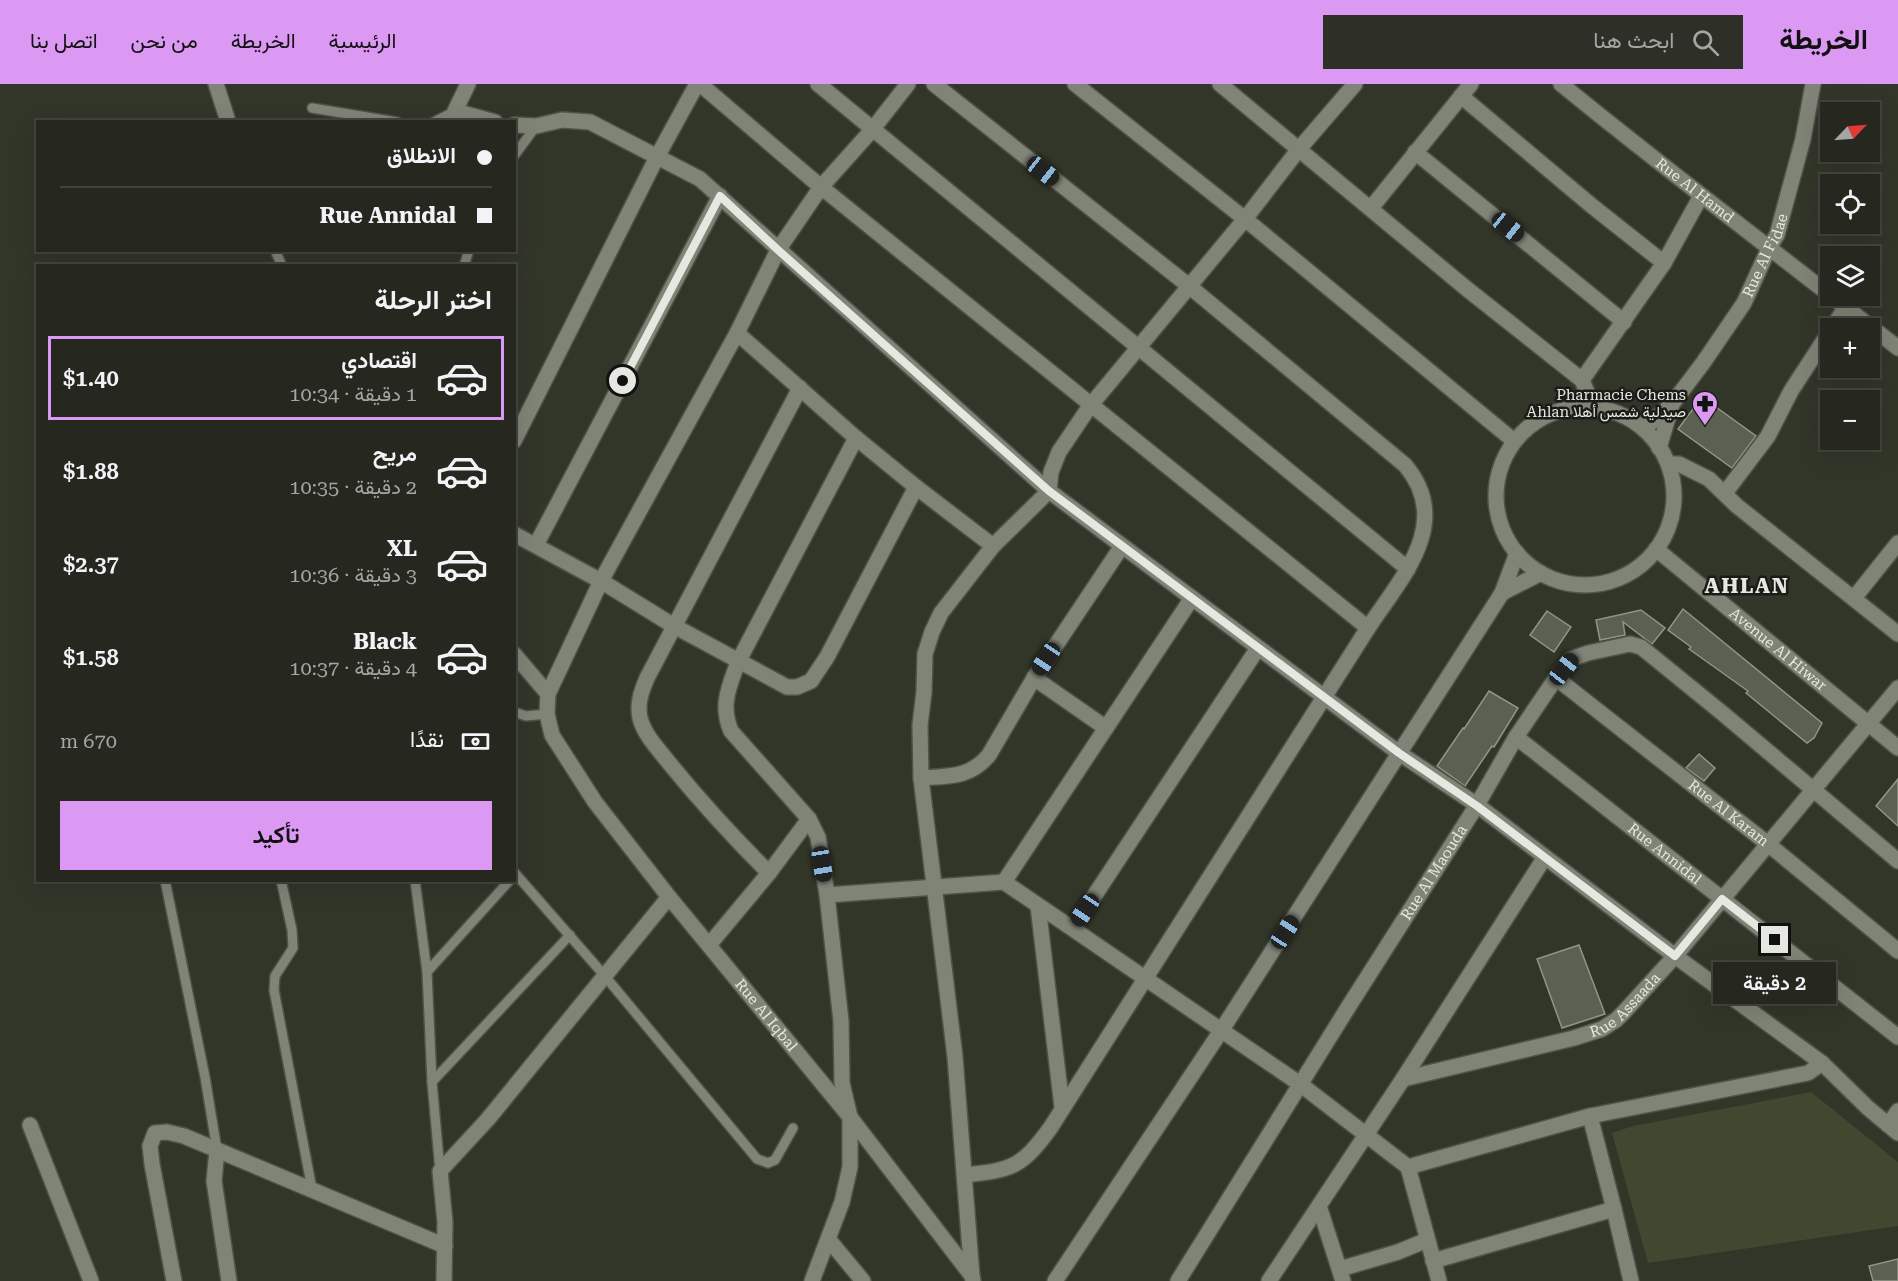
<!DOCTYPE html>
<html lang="ar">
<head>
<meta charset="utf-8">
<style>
	:root { --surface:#26281f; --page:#2e3028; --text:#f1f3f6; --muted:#a4a6a4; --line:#42443d; --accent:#dc99f4 }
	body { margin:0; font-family:"Roboto Serif",Vazirmatn,serif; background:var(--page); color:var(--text); direction:rtl; height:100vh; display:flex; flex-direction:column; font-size:22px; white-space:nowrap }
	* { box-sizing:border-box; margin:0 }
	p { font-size:20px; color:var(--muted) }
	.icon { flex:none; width:33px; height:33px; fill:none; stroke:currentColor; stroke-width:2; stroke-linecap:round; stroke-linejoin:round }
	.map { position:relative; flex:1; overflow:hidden; direction:ltr }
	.side { position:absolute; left:36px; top:180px; width:480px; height:618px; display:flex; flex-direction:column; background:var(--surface); border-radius:0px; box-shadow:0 6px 24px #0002,0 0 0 2px var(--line); direction:rtl }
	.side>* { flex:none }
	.guide { position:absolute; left:36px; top:36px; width:480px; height:132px; border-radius:0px; box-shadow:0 6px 24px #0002,0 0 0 2px var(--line); direction:rtl; display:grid; align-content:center; height:132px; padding:0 24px; background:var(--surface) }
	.needle { width:39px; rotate:65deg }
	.controls { position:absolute; left:1820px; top:18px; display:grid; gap:12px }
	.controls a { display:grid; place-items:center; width:60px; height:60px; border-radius:0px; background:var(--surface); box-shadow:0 6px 24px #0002,0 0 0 2px var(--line); font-size:30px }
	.end { position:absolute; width:27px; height:27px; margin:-14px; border:8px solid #e5e8e0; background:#111; box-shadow:0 0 0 3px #111 }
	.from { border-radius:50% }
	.bubble { position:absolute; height:42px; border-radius:0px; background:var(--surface); box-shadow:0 6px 24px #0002,0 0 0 2px var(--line); font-size:20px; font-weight:600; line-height:42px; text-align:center; direction:rtl }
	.car { position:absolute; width:18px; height:36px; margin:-18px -9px; border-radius:8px; box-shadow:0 0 4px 2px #0007; background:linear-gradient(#222 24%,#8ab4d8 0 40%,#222 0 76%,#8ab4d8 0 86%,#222 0) }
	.guide b { display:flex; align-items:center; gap:21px; height:57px; font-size:22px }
	.guide b+b { border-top:2px solid var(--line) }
	.guide i { width:15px; height:15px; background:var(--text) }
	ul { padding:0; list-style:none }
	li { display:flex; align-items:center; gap:18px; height:84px; margin:0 12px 9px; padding:0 12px; border:3px solid transparent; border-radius:0px }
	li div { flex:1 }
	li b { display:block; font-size:22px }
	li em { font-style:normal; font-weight:600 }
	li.on { border-color:var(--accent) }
	li>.icon { width:54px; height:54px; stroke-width:1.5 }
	h2 { padding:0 24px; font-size:27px; line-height:72px }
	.pay { display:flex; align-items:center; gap:15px; height:66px; padding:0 24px; font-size:22px }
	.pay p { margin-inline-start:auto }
	.button { display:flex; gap:12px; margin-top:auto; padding:12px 24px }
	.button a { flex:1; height:69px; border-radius:0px; background:var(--accent); color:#111; font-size:24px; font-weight:600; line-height:69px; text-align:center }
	header { display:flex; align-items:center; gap:36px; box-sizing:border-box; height:84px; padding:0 30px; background:var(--accent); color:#111 }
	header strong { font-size:28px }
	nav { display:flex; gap:33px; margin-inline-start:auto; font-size:21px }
	.search { width:420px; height:54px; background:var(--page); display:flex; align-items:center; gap:15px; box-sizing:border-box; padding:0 21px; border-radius:0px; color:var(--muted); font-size:22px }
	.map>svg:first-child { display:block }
	.green { fill:#40482f }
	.building { fill:#5b6052; stroke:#909586; stroke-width:1.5 }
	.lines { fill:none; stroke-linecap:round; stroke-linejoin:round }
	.service-casing { stroke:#4f5248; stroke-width:12 }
	.minor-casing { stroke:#4f5248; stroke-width:18 }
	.service { stroke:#7f8476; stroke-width:9 }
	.minor { stroke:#7f8476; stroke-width:15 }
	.route { stroke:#e5e8e0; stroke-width:8 }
	.labels { text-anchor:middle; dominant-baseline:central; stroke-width:5; stroke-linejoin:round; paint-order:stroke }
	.street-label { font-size:15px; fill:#e5e8e0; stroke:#1b1c17 }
	.poi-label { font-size:15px; fill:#e5e8e0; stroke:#1b1c17; text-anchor:end }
	.district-label { font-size:21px; font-weight:bold; letter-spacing:1.5px; fill:#e5e8e0; stroke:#1b1c17 }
</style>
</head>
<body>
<header>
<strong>الخريطة</strong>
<div class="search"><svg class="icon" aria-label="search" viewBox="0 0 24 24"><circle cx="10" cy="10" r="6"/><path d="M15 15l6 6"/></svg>ابحث هنا</div>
<nav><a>الرئيسية</a><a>الخريطة</a><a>من نحن</a><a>اتصل بنا</a></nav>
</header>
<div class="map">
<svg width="1898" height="1197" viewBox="0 0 1898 1197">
	<rect width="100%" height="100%" fill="#323629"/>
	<!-- green -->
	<polygon class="green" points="1811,1008 1898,1078 1898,1142 1648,1179 1612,1049 1633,1042"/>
	<!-- building -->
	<g class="building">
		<polygon points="1702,313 1756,352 1732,384 1678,345"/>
		<polygon points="1683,525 1822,639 1814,654 1807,659 1746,609 1748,607 1689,565 1691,563 1668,546"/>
		<polygon points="1641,526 1665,544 1652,560 1623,538 1625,551 1600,556 1596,536"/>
		<polygon points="1547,527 1571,543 1554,568 1530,551"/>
		<polygon points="1489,607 1518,624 1494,663 1492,662 1465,702 1437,682 1463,644 1464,645"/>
		<polygon points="1699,670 1715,684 1704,697 1686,684"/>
		<polygon points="1898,695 1898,742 1876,722"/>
		<polygon points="1579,861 1605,930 1562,944 1537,875"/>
		<polygon points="1898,1175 1898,1197 1873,1197 1869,1182"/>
	</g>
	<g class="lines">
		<defs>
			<g id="service">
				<polyline points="312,24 397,38"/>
				<polyline points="434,38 455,27"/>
				<polyline points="514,72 536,42"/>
				<polyline points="275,166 282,182"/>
				<polyline points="464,182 469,166"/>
				<polyline points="514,628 526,632 547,630"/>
				<polyline points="514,788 604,891 757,1075 768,1079 775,1076 793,1044"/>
				<polyline points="165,796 205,993 217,1066"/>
				<polyline points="281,796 292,846 293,864 275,892 274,906 312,1105"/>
				<polyline points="415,796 427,888 432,998 440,1087"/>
				<polyline points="427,888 510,796"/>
				<polyline points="432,998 570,851"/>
			</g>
			<g id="minor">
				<polyline points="216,0 227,34"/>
				<polyline points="468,0 455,27 495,38"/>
				<polyline points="700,0 821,103 1368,544"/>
				<polyline points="818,0 1408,485"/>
				<path id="s1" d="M908 0 872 46 821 103 778 166 737 249 601 497 548 610 547 630 552 651 595 718 669 813 850 1033 972 1192 973 1197"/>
				<path d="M934 0 1189 202 1405 381C1454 439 1401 494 1368 544L1051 1043C1022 1083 1013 1086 965 1091"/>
				<polyline points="1075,0 1245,135 1514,357"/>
				<polyline points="1220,0 1467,205 1582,296 1593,323"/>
				<path id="s2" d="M1561 0C1649 72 1740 141 1830 211"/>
				<polyline points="1461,12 1592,122 1664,179"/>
				<polyline points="514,41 536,42 562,36 590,38 700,95 1049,407 1399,669 1477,721 1675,872 1822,979 1868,1024 1898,1049"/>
				<polyline points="1415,68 1624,238"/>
				<polyline points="1371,124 1471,0"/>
				<polyline points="1831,212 1898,264"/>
				<polyline points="1832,244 1846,223"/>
				<polyline points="737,249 856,354 916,403 993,462"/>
				<polyline points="1582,296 1664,179 1701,112"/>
				<circle cx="1585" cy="412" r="89"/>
				<path id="s3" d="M1644 345 1672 320 1703 279 1744 219 1770 162 1777 151 1803 55 1813 0"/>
				<polyline points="514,357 657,73 697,0"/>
				<polyline points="1659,364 1672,320"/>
				<polyline points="1668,380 1679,380 1709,395 1737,422 1898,550"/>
				<polyline points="1725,409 1768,352 1791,307 1830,247"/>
				<polyline points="514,450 601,497 674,542 787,603 797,603 811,597 827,573 916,403"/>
				<polyline points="536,461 720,112"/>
				<path id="s4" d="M1656 465 1898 664"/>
				<polyline points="1502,509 1541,489"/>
				<polyline points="1854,514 1898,459"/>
				<polyline points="514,570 548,610"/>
				<polyline points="1034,594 1106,644"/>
				<path id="s5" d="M1556 594 1768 760 1898 867"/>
				<path id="s6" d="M1516 653 1898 953"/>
				<path d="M921 694C949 692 970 694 989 671L1034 594 1122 462"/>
				<path d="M769 789C734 754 701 718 670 680 660 667 644 651 640 634 637 620 641 608 647 594L800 304"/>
				<polyline points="1004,798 1192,514"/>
				<polyline points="827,811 1004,798 1300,1000 1408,1083 1439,1197"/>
				<polyline points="1038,822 1062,1023"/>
				<polyline points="1073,844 1258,564"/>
				<polyline points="709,861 769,789 809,735"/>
				<path id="s7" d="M1403 995 1574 954 1602 945 1616 936 1624 928 1675 872 1898 604"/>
				<polyline points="1590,1032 1614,1125 1631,1197"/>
				<polyline points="30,1041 91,1197"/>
				<polyline points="1888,1041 1898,1027"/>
				<polyline points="217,1066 214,1097 229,1197"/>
				<polyline points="1408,1083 1590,1032 1808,989 1822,979"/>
				<polyline points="1319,1122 1343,1197"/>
				<polyline points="829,1156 863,1197"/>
				<polyline points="1433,1177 1614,1125"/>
				<polyline points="1340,1185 1398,1168 1427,1156"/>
				<polyline points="972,1192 955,973 921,694 920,641 924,608 925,570 932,548 941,529 993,462 1049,407 1051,388 1059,368 1090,322 1245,135 1299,65 1355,0"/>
				<polyline points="174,1197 152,1080 150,1062 155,1049 167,1048 184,1052 445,1162"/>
				<polyline points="444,1197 445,1138 440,1087 488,1035 669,813"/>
				<path d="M812 1197 842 1118 850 1083V1033L842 999 841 937 827 811 818 753 809 735 731 647C720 621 729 603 738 578L856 354"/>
				<polyline points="1055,1197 1221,947 1502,509 1517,469"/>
				<path id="s8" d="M1178 1197 1349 922 1477 721 1516 653 1556 594 1571 575 1588 569 1630 560 1641 563 1721 628 1898 777"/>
				<polyline points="1269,1197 1403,995 1545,773"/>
			</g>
		</defs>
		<!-- service casing -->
		<use href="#service" class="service-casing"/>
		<!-- minor casing -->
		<use href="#minor" class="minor-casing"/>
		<!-- service -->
		<use href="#service" class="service"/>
		<!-- minor -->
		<use href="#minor" class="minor"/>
	</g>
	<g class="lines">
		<!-- route -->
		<polyline class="route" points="623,297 720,112 778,166 1049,407 1399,669 1477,722 1675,872 1722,815 1775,856"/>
	</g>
	<!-- icons -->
	<defs>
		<symbol id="pharmacy-pin" viewBox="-11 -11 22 30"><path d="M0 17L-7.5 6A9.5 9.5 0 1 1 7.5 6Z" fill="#dc99f4" stroke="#1b1c17"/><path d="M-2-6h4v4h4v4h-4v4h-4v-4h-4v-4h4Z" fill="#111"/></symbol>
	</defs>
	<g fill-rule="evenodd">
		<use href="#pharmacy-pin" x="1690" y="305" width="30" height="40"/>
	</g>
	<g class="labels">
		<!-- street labels -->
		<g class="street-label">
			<text stroke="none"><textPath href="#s2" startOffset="171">Rue Al Hamd</textPath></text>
			<text stroke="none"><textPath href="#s3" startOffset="214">Rue Al Fidae</textPath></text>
			<text stroke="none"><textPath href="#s4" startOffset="158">Avenue Al Hiwar</textPath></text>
			<text stroke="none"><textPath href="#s5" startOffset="219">Rue Al Karam</textPath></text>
			<text stroke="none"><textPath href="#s6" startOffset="189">Rue Annidal</textPath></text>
			<text stroke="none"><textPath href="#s8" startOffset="482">Rue Al Maouda</textPath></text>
			<text stroke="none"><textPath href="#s7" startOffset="238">Rue Assaada</textPath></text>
			<text stroke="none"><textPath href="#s1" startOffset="1106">Rue Al Iqbal</textPath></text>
		</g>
		<!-- poi labels -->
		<g class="poi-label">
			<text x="1686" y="311">Pharmacie Chems<tspan x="1686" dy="17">Ahlan صيدلية شمس أهلا</tspan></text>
		</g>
		<!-- district labels -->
		<g class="district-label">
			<text x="1747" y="502">AHLAN</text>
		</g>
	</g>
</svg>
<div class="controls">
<a><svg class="needle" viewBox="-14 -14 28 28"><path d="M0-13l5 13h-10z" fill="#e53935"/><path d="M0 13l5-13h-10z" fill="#a4a6a4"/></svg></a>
<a><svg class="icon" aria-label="locate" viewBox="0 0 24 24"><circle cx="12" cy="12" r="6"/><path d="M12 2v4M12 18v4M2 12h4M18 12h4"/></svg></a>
<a><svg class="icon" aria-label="layers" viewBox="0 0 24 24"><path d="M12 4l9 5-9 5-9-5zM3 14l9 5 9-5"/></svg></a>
<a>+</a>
<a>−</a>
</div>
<i class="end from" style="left:623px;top:297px"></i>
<i class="end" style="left:1775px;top:856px"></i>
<div class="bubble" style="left:1713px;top:878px;width:123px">2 دقيقة</div>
<i class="car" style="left:1043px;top:87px;rotate:128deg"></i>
<i class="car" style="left:1508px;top:143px;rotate:129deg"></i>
<i class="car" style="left:1046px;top:575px;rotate:214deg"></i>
<i class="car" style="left:1564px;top:585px;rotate:38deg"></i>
<i class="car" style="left:822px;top:780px;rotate:171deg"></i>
<i class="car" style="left:1085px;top:826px;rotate:214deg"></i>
<i class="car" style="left:1285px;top:848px;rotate:33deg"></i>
<div class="guide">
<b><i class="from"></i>الانطلاق</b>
<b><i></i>Rue Annidal</b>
</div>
<section class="side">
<h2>اختر الرحلة</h2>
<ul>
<li class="on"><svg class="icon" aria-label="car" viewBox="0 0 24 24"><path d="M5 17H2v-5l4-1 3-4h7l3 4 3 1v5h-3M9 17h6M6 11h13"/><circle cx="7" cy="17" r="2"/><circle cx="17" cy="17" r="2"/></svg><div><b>اقتصادي</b><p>1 دقيقة · 10:34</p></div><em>$1.40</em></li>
<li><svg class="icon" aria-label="car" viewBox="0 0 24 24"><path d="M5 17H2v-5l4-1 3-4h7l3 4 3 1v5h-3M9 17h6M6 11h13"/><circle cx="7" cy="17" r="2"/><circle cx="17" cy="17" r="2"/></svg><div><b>مريح</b><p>2 دقيقة · 10:35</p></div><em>$1.88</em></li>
<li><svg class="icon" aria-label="car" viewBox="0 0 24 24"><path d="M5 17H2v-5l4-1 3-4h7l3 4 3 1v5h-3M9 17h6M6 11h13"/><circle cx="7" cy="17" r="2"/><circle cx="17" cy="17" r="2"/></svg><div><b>XL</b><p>3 دقيقة · 10:36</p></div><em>$2.37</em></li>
<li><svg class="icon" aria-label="car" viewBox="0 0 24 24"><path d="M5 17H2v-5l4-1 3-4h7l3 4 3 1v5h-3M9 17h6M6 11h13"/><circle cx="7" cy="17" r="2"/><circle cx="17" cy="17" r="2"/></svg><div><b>Black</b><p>4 دقيقة · 10:37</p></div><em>$1.58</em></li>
</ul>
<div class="pay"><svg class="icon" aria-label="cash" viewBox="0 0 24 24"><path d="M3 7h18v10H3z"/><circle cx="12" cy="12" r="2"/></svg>نقدًا<p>670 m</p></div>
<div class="button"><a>تأكيد</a></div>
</section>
</div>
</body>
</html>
